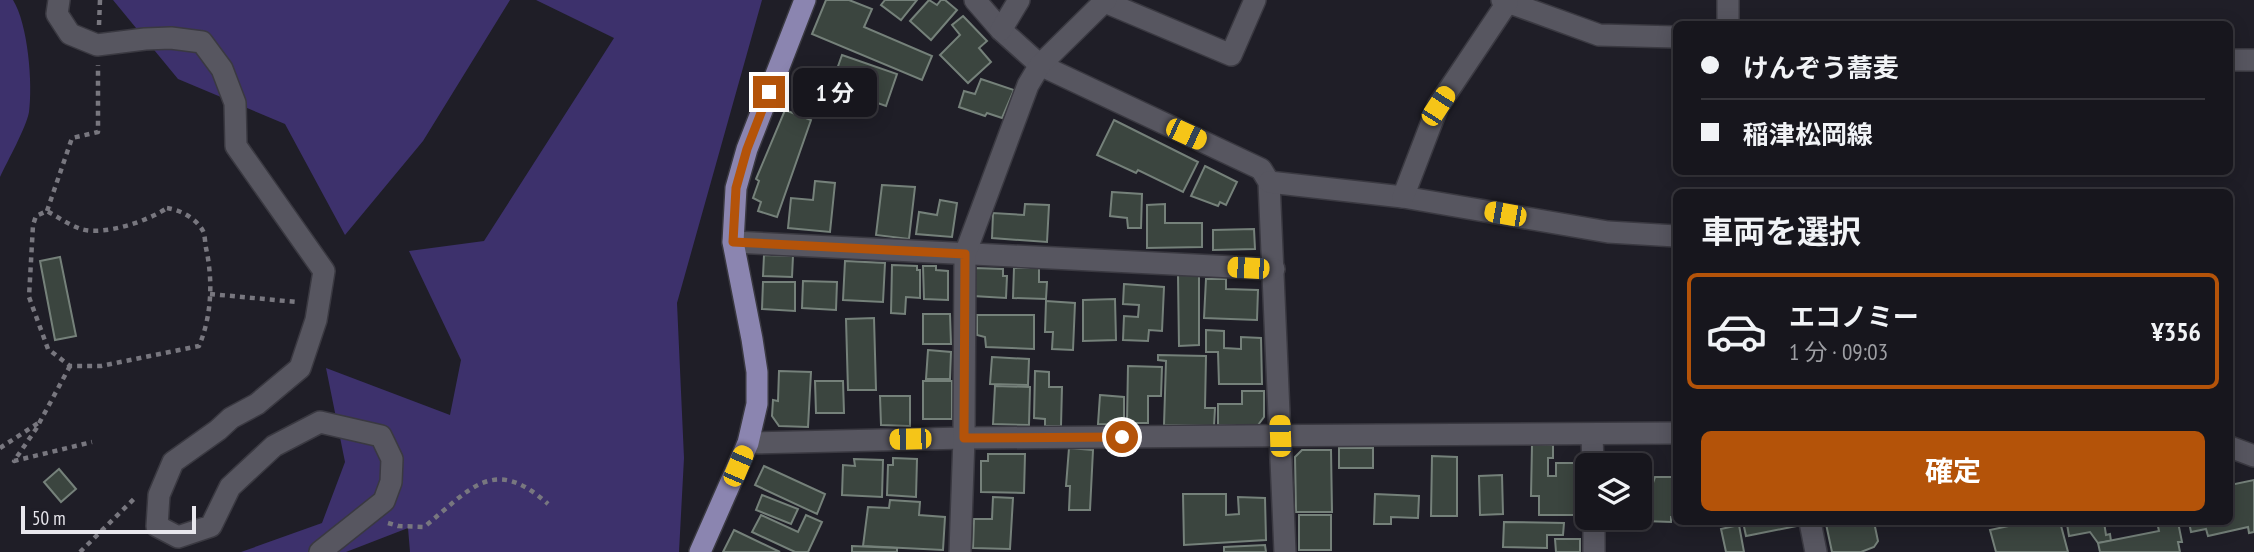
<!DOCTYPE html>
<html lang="ja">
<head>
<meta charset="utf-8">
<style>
	:root { --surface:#17161d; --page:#201f26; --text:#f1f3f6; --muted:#9e9fa4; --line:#36353b; --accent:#b45309 }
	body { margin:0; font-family:"PT Sans Narrow","Noto Sans JP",sans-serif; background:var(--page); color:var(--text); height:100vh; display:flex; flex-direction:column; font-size:26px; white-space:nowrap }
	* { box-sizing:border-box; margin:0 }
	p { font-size:23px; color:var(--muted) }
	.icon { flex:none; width:38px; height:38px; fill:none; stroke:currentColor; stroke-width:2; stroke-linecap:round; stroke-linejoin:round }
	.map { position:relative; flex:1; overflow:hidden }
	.side { position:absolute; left:1673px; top:189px; width:560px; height:336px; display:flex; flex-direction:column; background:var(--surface); border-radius:10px; box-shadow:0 4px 18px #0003,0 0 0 2px var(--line) }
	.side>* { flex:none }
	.guide { position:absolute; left:1673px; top:21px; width:560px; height:154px; border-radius:10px; box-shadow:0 4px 18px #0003,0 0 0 2px var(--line); display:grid; align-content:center; height:154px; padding:0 28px; background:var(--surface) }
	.controls { position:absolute; left:1575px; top:453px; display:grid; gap:14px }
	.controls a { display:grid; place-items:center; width:77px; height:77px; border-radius:10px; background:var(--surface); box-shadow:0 4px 18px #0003,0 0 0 2px var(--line); font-size:35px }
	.scale { position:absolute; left:21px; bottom:18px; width:175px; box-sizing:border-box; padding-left:7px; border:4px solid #e8e7ed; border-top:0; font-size:19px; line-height:24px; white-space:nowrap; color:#e8e7ed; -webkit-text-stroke:5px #1f1e27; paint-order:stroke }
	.end { position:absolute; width:32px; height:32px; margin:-16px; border:9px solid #b45309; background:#fff; box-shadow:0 0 0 4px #fff }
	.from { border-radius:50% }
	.bubble { position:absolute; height:49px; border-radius:10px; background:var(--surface); box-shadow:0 4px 18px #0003,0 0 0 2px var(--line); font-size:23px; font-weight:700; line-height:49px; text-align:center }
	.car { position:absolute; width:21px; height:42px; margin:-21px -10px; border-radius:9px; box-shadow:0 0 5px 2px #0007; background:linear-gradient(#f5c518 24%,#345 0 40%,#f5c518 0 76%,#345 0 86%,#f5c518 0) }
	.guide b { display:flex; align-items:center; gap:24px; height:66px; font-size:26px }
	.guide b+b { border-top:2px solid var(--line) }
	.guide i { width:18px; height:18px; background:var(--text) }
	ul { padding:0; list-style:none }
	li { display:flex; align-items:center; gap:21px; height:116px; margin:0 14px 10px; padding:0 14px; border:4px solid transparent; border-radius:10px }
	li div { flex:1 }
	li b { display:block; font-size:26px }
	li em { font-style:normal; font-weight:700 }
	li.on { border-color:var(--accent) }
	li>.icon { width:63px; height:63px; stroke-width:1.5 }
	h2 { padding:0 28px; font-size:32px; line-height:84px }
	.cta { display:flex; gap:14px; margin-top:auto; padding:14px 28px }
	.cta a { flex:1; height:80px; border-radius:10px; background:var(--accent); color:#fff; font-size:28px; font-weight:700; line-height:80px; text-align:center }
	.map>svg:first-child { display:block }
	.green { fill:#3d316c }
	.building { fill:#3b453f; stroke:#75817a; stroke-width:2 }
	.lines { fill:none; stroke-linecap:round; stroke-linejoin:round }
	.minor-casing { stroke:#3a3941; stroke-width:24 }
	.major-casing { stroke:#3a3941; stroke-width:24 }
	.path { stroke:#78777f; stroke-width:4.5; stroke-dasharray:5 5; stroke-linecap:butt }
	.minor { stroke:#575660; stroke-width:21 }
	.major { stroke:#8b85b0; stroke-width:21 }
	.route { stroke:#b45309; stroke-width:9 }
</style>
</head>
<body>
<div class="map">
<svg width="2254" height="552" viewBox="0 0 2254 552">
	<rect width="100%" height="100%" fill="#1f1e27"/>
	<!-- green -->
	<g class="green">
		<path d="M0 0H13C28 24 33 84 29 112 26 128 8 160 0 177Z"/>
		<polygon points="113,0 510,0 423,141 345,235 285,124 178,79"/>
		<polygon points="536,0 762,0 677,303 684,458 679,552 410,552 408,528 346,552 241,552 322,523 345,462 326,368 450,415 461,360 409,251 484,241 614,38"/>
	</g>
	<!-- building -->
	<g class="building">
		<polygon points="826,0 849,0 872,9 864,27 932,56 922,80 812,34"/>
		<polygon points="885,0 917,0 901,20 881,5"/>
		<polygon points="929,0 937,5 941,0 945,0 957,10 931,40 910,21"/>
		<polygon points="963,16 987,41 979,48 991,62 968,83 940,55 960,35 952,25"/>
		<polygon points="842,55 897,74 886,106 872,101 869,103 830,89"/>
		<polygon points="981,79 1014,90 1002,118 987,113 985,116 959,107 964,91 975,94"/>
		<polygon points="785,110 811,120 777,217 758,211 761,202 753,198 759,181 756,179"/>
		<polygon points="1114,120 1198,162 1183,192 1138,170 1136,173 1097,155"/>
		<polygon points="1205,166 1237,182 1226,205 1220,202 1218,206 1191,196"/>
		<polygon points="815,181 835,183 830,232 788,228 791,198 813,200"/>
		<polygon points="882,185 915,187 909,239 876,235"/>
		<polygon points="1112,192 1142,194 1141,228 1128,228 1127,218 1110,216"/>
		<polygon points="940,200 957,203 952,237 916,234 919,212 937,215"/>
		<polygon points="1025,204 1049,205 1047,242 992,238 993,213 1024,215"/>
		<polygon points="1165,204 1165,223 1202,223 1202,247 1147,248 1147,205"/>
		<polygon points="1254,229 1255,249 1213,250 1213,230"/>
		<polygon points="764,255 793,256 792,277 763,276"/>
		<polygon points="60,257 76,336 55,340 40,261"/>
		<polygon points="845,261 885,263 883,302 843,300"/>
		<polygon points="892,265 917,266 917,270 920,270 920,298 906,297 905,314 891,313"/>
		<polygon points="923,266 936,266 936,270 948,271 948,300 924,299"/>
		<polygon points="975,268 1003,269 1003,276 1007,276 1006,298 973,296"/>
		<polygon points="1014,268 1039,268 1039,282 1047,282 1046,299 1013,298"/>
		<polygon points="1178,275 1199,275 1199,345 1179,346"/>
		<polygon points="1206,279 1226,279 1226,289 1258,290 1257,320 1204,318"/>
		<polygon points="803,281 837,282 836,310 802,308"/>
		<polygon points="763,282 795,282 795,311 762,309"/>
		<polygon points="1124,284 1164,287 1162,331 1149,330 1148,341 1123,340 1124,316 1138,317 1139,305 1123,304"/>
		<polygon points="1115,299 1116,340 1083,341 1083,300"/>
		<polygon points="1046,301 1075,303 1073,350 1052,349 1053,332 1045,332"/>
		<polygon points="923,314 950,314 951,344 923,344"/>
		<polygon points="977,315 1034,315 1034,349 986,347 985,337 977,335"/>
		<polygon points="874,318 876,390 848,390 846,319"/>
		<polygon points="1206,330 1224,331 1224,348 1241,349 1241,337 1261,338 1262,384 1219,384 1218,352 1206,352"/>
		<polygon points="928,350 951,352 950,379 926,379"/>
		<polygon points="1158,355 1206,356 1205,408 1215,408 1214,426 1164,425 1166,361 1158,360"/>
		<polygon points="992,357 1029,359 1028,385 990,384"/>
		<polygon points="1128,366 1162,367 1161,396 1148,396 1148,423 1127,423"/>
		<polygon points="779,371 811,372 808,427 779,426 772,416 773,400 778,401"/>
		<polygon points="1035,371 1049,372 1049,387 1062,387 1061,426 1045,426 1045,419 1034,418"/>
		<polygon points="815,381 843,381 844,413 816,413"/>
		<rect x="923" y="381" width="29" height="38"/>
		<polygon points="995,386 1030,387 1029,425 993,424"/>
		<polygon points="1242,391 1264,391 1264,417 1258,425 1218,425 1218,404 1242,404"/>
		<polygon points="1100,395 1124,397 1124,425 1098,424"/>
		<polygon points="880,396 910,396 910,426 881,425"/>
		<polygon points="1532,445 1553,445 1553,458 1548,458 1548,476 1556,476 1556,463 1578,463 1577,515 1539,515 1539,496 1531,496"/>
		<polygon points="1069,448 1093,450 1090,510 1069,510 1070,486 1066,486"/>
		<rect x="1339" y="448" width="34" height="20"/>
		<polygon points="1302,450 1331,450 1332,512 1296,512 1295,457"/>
		<polygon points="988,454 1025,454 1024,493 981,492 981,461 988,461"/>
		<polygon points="1432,456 1457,457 1457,516 1431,516"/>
		<polygon points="893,458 917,459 916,497 887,495 888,465 893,465"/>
		<polygon points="854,459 883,460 882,497 842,495 843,465 855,466"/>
		<polygon points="764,466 825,494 817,514 755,485"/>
		<polygon points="59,469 76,489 61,502 44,482"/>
		<polygon points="1502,475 1503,514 1480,515 1479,476"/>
		<polygon points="1655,477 1673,477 1673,482 1676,482 1676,517 1671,517 1671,522 1644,521 1644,482 1653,483"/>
		<polygon points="2254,480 2254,532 2249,533 2248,527 2208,536 2206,529 2191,532 2189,522 2230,522 2230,485"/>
		<polygon points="1183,494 1226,494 1226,515 1239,514 1238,497 1265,498 1266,540 1184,545"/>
		<polygon points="1375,494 1419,496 1418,518 1391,517 1391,524 1374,524"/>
		<polygon points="762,495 798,509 791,524 756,510"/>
		<polygon points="993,497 1013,498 1010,549 973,548 974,519 992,519"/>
		<polygon points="890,500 920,502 919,515 945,517 943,550 863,546 868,507 889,508"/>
		<polygon points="761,515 798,532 806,515 822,522 808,552 795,552 752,532"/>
		<rect x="1299" y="515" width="32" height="35"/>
		<polygon points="1504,522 1564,523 1563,535 1547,535 1547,548 1503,547"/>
		<polygon points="1743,522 1796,522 1797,526 1746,536"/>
		<polygon points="1838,522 1874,522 1878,541 1874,547 1861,552 1832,552 1826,524"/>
		<polygon points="2027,522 2060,522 2068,552 1996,552 1990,530"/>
		<polygon points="2081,522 2104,522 2106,535 2110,534 2111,541 2098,543 2090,532 2069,536 2067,524"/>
		<polygon points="2157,522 2178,522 2182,542 2178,542 2180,552 2100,552 2098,543 2159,531"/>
		<polygon points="1739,525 1744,552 1726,552 1721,529"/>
		<polygon points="734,530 780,552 723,552"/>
		<polygon points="1555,539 1580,539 1580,552 1556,552"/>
		<polygon points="1265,545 1266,552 1224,552 1224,547"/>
		<polygon points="852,546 897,548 897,552 852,552"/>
	</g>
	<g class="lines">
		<defs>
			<g id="minor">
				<polyline points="59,0 57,14 70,34 97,45 145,39 171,38 202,42 222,69 235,103 236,146 324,271 316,320 300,368 257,404 231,418 218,430 173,462 159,495 157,526 178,537 211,526 230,487 274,446 320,422 381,436 392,459 391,482 384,501 320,552"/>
				<polyline points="975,0 1001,30 1040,65 1261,169 1269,182 1285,552"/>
				<polyline points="1502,0 1599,35 1676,37"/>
				<polyline points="1105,2 1231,55 1255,0"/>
				<polyline points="1728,24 1728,0"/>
				<polyline points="1001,30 1019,0"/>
				<polyline points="2230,60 2254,60"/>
				<polyline points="1269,182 1403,197 1608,232 1676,236"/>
				<polyline points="1403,197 1438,106 1507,3"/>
				<polyline points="733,242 1274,269"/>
				<polyline points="1592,435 1593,466"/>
				<polyline points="748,443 964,438 1676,433"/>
				<polyline points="2230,447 2254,456"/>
				<polyline points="1594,518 1594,552"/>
				<polyline points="1810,522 1816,552"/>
				<polyline points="960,552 964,438 965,254 1028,85 1040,65 1106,0"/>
			</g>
			<polyline id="major" points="700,552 748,443 757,404 757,372 752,339 733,242 736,188 747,149 805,0"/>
		</defs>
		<!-- minor casing -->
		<use href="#minor" class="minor-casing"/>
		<!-- major casing -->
		<use href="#major" class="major-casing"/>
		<!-- path -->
		<g class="path">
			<polyline points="99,25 100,0"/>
			<path d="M167 208C180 210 196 218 203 231 205 235 205 243 206 248 213 280 212 315 199 346L101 366H70L48 349 29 297 33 225 36 216 47 211C58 217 69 225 81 229 104 236 148 221 167 208Z"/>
			<polyline points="47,211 72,138 98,132 98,65"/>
			<polyline points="210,294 297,302"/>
			<polyline points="70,366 36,429 14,461 92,442"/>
			<polyline points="0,448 38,423"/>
			<path d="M388 523 398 526 424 527C470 490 493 454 548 504"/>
			<polyline points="80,552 137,496"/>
		</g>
		<!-- minor -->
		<use href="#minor" class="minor"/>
		<!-- major -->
		<use href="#major" class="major"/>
	</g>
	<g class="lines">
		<!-- route -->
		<polyline class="route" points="769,92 747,149 736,188 733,242 965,254 964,438 1122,437"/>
	</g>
</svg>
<div class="controls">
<a><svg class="icon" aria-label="layers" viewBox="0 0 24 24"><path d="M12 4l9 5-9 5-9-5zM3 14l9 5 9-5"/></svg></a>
</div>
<div class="scale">50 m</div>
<i class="end from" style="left:1122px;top:437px"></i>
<i class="end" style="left:769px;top:92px"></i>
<div class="bubble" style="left:793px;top:68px;width:84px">1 分</div>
<i class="car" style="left:1438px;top:106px;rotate:33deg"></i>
<i class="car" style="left:1186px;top:134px;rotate:115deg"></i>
<i class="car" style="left:1505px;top:214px;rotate:280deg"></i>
<i class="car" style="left:1248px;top:268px;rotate:273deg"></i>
<i class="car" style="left:1280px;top:436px;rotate:358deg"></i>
<i class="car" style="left:910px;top:439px;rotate:269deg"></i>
<i class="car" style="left:738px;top:466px;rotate:23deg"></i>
<div class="guide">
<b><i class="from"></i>けんぞう蕎麦</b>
<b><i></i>稲津松岡線</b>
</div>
<section class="side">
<h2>車両を選択</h2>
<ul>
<li class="on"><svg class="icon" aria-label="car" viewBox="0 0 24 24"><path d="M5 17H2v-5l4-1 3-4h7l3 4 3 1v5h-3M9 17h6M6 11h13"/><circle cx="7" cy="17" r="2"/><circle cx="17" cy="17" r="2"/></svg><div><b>エコノミー</b><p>1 分 · 09:03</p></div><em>¥356</em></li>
</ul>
<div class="cta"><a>確定</a></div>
</section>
</div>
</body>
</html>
